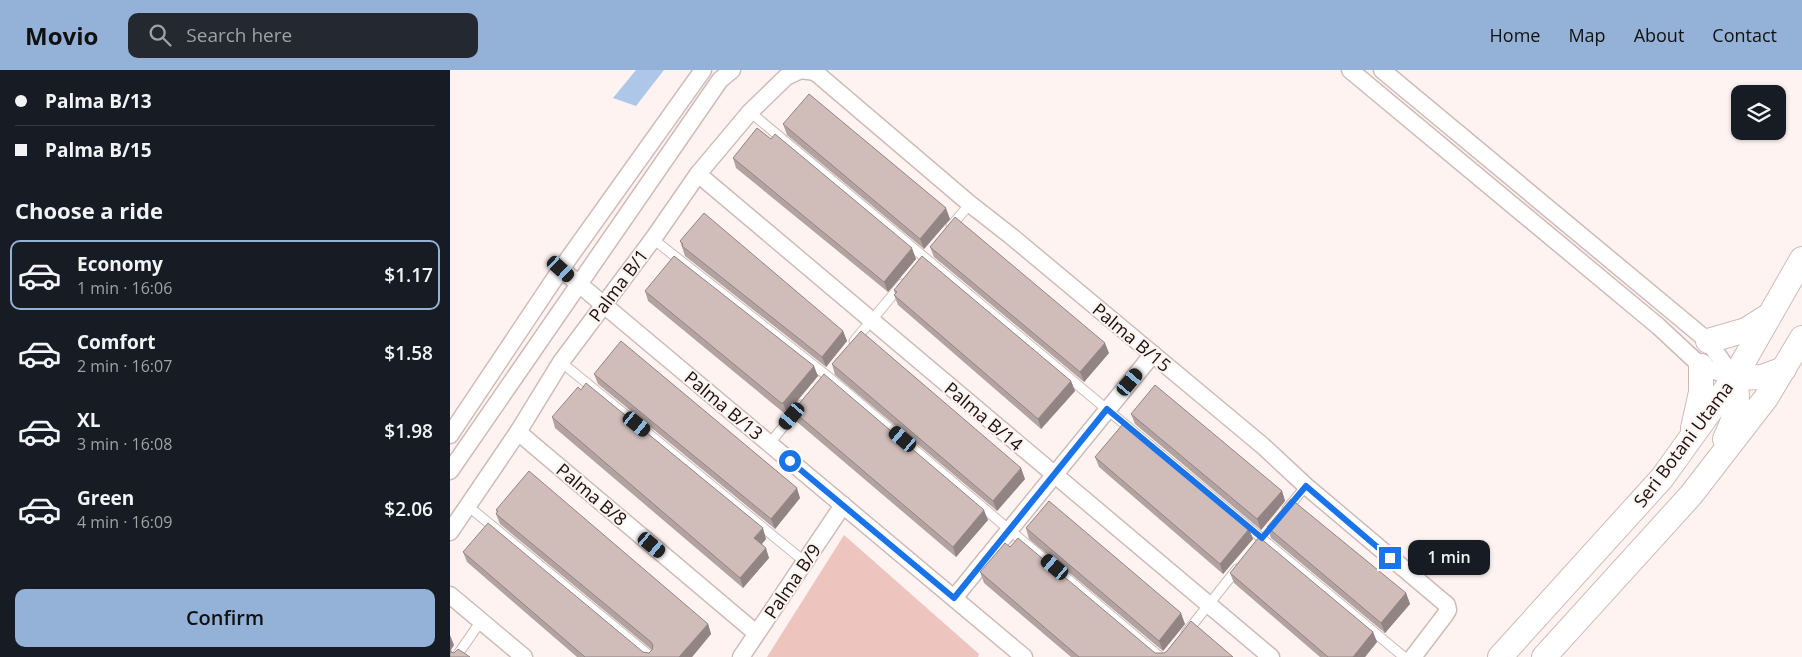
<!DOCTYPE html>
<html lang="en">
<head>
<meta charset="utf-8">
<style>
	:root { --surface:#171b24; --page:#242831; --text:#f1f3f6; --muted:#9ea1a6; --line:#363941; --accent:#94b1d7 }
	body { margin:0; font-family:"Open Sans",sans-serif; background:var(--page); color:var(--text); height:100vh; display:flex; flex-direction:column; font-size:19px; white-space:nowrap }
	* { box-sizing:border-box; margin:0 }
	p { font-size:16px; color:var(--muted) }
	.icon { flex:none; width:28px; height:28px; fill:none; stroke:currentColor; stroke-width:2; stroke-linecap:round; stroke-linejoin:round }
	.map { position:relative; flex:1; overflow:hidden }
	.details { display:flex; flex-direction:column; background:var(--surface); width:450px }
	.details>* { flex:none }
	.top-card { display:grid; align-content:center; height:110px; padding:0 15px; background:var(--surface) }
	.buttons { position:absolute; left:1281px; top:15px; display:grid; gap:10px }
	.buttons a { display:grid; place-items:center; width:55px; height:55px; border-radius:10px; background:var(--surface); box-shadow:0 1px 4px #0004; font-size:25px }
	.end { position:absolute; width:22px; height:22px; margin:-11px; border:6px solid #1a73e8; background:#fff; box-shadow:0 0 0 2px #fff }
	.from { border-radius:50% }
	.bubble { position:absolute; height:35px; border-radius:10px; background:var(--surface); box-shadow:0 1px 4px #0004; font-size:16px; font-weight:600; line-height:35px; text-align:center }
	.car { position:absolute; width:15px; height:30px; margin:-15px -8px; border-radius:6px; box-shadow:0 0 4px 1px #0007; background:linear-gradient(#222 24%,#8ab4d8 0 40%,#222 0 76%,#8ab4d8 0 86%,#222 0) }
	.top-card b { display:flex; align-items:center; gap:18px; height:48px; font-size:19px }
	.top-card b+b { border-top:1px solid var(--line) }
	.top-card i { width:12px; height:12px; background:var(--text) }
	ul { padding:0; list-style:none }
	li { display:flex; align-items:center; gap:15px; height:70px; margin:0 10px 8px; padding:0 5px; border:2px solid transparent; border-radius:10px }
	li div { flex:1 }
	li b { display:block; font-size:19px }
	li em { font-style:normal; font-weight:600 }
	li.active { border-color:var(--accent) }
	li>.icon { width:45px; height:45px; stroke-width:1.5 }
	h2 { padding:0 15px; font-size:22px; line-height:60px }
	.primary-button { display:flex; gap:10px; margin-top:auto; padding:10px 15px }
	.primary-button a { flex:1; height:58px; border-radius:10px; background:var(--accent); color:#111; font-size:20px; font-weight:600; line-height:58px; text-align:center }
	header { display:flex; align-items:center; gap:30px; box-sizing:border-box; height:70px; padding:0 25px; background:var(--accent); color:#111 }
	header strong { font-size:24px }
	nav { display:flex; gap:28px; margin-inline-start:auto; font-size:18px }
	.search { width:350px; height:45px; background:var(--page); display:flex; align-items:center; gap:12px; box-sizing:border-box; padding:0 18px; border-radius:10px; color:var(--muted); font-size:19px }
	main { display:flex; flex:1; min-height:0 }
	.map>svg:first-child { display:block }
	.green { fill:#edc5be }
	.water { fill:#aec6e8 }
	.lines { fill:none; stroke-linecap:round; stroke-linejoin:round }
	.lane-casing { stroke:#cebbb8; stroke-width:11 }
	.street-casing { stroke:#cebbb8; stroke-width:19 }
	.secondary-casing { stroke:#cebbb8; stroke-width:26 }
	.lane { stroke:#fff; stroke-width:9 }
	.street { stroke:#fff; stroke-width:16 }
	.secondary { stroke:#fff; stroke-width:24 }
	.wall { fill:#b3a3a0 }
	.shaded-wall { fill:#928482 }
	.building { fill:#d0bdba; stroke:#928482 }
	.route { stroke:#1a73e8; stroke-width:6 }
	.labels { text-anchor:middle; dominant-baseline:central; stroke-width:4; stroke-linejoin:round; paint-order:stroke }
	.street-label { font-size:18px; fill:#171110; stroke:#fef3f1 }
</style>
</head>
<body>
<header>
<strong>Movio</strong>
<div class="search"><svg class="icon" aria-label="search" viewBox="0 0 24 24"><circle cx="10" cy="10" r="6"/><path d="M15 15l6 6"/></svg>Search here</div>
<nav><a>Home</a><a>Map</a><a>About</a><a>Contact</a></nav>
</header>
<main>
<section class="details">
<div class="top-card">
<b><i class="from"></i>Palma B/13</b>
<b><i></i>Palma B/15</b>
</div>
<h2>Choose a ride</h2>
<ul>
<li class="active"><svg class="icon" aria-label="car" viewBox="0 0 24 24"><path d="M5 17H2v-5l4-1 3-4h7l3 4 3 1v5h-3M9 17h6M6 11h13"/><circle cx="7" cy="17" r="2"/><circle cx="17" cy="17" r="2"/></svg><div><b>Economy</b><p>1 min · 16:06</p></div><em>$1.17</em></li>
<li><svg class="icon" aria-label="car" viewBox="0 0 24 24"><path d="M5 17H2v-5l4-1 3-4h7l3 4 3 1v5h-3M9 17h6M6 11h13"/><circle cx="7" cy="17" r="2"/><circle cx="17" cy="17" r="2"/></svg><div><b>Comfort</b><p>2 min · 16:07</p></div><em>$1.58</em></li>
<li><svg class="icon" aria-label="car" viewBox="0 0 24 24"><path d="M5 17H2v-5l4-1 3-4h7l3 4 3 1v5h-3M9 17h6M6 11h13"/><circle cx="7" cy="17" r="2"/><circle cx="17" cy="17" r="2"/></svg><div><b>XL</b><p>3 min · 16:08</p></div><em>$1.98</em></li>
<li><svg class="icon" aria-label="car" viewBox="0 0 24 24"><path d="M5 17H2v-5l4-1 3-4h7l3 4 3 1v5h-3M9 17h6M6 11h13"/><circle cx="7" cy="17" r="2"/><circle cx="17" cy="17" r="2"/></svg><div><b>Green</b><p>4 min · 16:09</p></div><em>$2.06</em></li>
</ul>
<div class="primary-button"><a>Confirm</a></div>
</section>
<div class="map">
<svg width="1352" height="587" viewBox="0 0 1352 587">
	<rect width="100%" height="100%" fill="#fef3f1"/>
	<!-- green -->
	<polygon class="green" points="394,465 529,584 528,587 317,587"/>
	<!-- water -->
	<polygon class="water" points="186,0 214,0 186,36 163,28"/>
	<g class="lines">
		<defs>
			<g id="lane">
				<polyline points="300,42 954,587"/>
				<polyline points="501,156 520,134"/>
				<polyline points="203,169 376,305 710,587"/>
				<polyline points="404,271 452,214"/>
				<polyline points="111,292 355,492"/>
				<polyline points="320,373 351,335"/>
				<polyline points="18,436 201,587"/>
				<polyline points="837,439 856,416"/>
				<polyline points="736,563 787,499"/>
				<polyline points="6,587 31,551"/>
			</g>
			<g id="street">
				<polyline points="900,0 1208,256 1251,296 1284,308"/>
				<polyline points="932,0 1258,271 1284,308"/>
				<polyline points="248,104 821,587"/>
				<polyline points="111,199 574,587"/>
				<polyline points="68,362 306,563"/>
				<polyline points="0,365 111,199 253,0"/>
				<polyline points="0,401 270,10 282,0"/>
				<polyline points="0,462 68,362 111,292 203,169 248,104 300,42 336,7 351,0 365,2 520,134 561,166 813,376 856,416 997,535 998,540 995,545 963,587"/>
				<polyline points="0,525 74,587"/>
				<polyline points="504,528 703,284"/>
				<polyline points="291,587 393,435"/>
			</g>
			<g id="secondary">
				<polyline points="1258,271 1296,260 1318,246"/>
				<polyline points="1284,308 1312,307 1334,299"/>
				<polyline points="1243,358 1251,322 1251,296"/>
				<path d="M1275 369C1285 348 1291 331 1284 308"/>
				<polyline points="1050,587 1212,408 1284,308 1352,189"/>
				<polyline points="1094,587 1241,425 1316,328 1352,268"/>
			</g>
		</defs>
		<!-- lane casing -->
		<use href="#lane" class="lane-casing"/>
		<!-- street casing -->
		<use href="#street" class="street-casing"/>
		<!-- secondary casing -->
		<use href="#secondary" class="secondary-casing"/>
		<!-- lane -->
		<use href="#lane" class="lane"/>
		<!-- street -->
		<use href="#street" class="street"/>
		<!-- secondary -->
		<use href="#secondary" class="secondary"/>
	</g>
	<!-- wall -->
	<g class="wall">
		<polygon points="333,54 500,149 474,179 337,65"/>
		<polygon points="321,69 466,189 438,222 286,98 283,88"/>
		<polygon points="230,171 393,261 397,271 376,297 235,186"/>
		<polygon points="480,177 659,283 634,312 484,187"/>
		<polygon points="444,220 621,311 625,321 591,359 448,235 444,225 445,224"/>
		<polygon points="195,221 368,306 337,343 334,343 198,231"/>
		<polygon points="382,294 575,409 547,441 385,305"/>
		<polygon points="144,304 350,428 325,459 148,314"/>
		<polygon points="343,341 538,450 506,487 346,351"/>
		<polygon points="681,344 832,421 835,431 811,460 685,354"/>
		<polygon points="102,347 316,469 312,474 319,488 293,518 105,358"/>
		<polygon points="645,387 799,459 803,469 773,504 649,397"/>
		<polygon points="46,440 258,554 261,564 242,587 127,587 17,492 13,482 193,582 199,583 202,580 50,454 46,444 47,443"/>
		<polygon points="817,457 956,523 960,534 935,563 821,468"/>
		<polygon points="576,458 735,554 713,581 579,469"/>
		<polygon points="560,477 705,583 783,587 621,587 534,513 530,502"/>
		<polygon points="780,503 923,562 927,572 915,587 870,587 784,513"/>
	</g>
	<!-- shaded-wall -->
	<g class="shaded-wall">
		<polygon points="496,138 500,149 474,179 470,169"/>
		<polygon points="462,178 466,189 438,222 434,212"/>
		<polygon points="393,261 397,271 376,297 372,287"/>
		<polygon points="655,273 659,283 634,312 630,302"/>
		<polygon points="364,296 368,306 337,343 333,333"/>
		<polygon points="621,311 625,321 591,359 588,349"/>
		<polygon points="571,398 575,409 547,441 543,431"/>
		<polygon points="347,418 350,428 325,459 321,449"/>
		<polygon points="832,421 835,431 811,460 807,449"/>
		<polygon points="534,440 538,450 506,487 503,477"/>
		<polygon points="313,458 316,469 308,478 304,468"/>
		<polygon points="799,459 803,469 773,504 770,494"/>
		<polygon points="316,478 319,488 293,518 290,508"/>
		<polygon points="956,523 960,534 935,563 931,553"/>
		<polygon points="731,543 735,554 713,581 709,571"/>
		<polygon points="258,554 261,564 242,587 229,587"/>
		<polygon points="923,562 927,572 915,587 903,587"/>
		<polygon points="0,565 4,575 1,580 2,582 0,586"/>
	</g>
	<!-- building -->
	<g class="building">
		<polygon points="359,24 496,138 470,169 333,54"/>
		<polygon points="307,58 321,69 325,64 462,178 434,212 283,88"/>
		<polygon points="254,143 393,261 372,287 232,176 233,174 230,171"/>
		<polygon points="505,147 655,273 630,302 480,177"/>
		<polygon points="224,186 364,296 333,333 331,333 195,221"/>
		<polygon points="472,186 621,311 588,349 444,225 447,222 444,220"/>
		<polygon points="411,261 571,398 543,431 382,294"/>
		<polygon points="171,271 347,418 321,449 144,304"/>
		<polygon points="374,304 534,440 503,477 343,341"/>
		<polygon points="136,313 313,458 304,468 316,478 290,508 102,347 128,317 131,320"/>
		<polygon points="705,315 832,421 807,449 681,344"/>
		<polygon points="673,354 799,459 770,494 645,387"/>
		<polygon points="79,401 258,554 229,587 135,587 13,482 38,453 193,582 199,583 202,580 203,575 201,572 46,444 48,441 46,440"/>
		<polygon points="841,429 956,523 931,553 817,457"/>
		<polygon points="599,431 731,543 709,571 576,458"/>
		<polygon points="809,467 923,562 903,587 878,587 780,503"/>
		<polygon points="568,468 705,583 714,583 717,581 741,551 783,587 629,587 530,502 555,473 560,477"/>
		<polygon points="8,579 20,587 0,587 0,582 4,583"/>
	</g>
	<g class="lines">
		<!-- route -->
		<polyline class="route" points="340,391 504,528 657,339 812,468 856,416 940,488"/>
	</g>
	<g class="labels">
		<!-- street labels -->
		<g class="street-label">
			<text transform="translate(168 215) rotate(-53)">Palma B/1</text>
			<text transform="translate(682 267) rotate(40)">Palma B/15</text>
			<text transform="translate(274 335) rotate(40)">Palma B/13</text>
			<text transform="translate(534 346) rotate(40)">Palma B/14</text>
			<text transform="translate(1233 374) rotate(-53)">Seri Botani Utama</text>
			<text transform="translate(142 424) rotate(40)">Palma B/8</text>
			<text transform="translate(342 511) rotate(-56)">Palma B/9</text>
		</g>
	</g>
</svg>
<div class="buttons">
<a><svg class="icon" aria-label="layers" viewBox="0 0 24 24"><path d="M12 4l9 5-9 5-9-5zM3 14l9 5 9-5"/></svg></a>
</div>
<i class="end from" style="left:340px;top:391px"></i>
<i class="end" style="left:940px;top:488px"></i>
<div class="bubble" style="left:958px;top:470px;width:82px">1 min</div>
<i class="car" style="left:111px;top:199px;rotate:132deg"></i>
<i class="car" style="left:680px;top:312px;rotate:40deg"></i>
<i class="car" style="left:342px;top:346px;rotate:220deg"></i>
<i class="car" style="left:187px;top:354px;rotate:129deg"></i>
<i class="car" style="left:453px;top:369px;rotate:310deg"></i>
<i class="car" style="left:202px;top:475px;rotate:130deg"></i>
<i class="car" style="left:605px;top:497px;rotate:310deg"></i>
</div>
</main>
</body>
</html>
